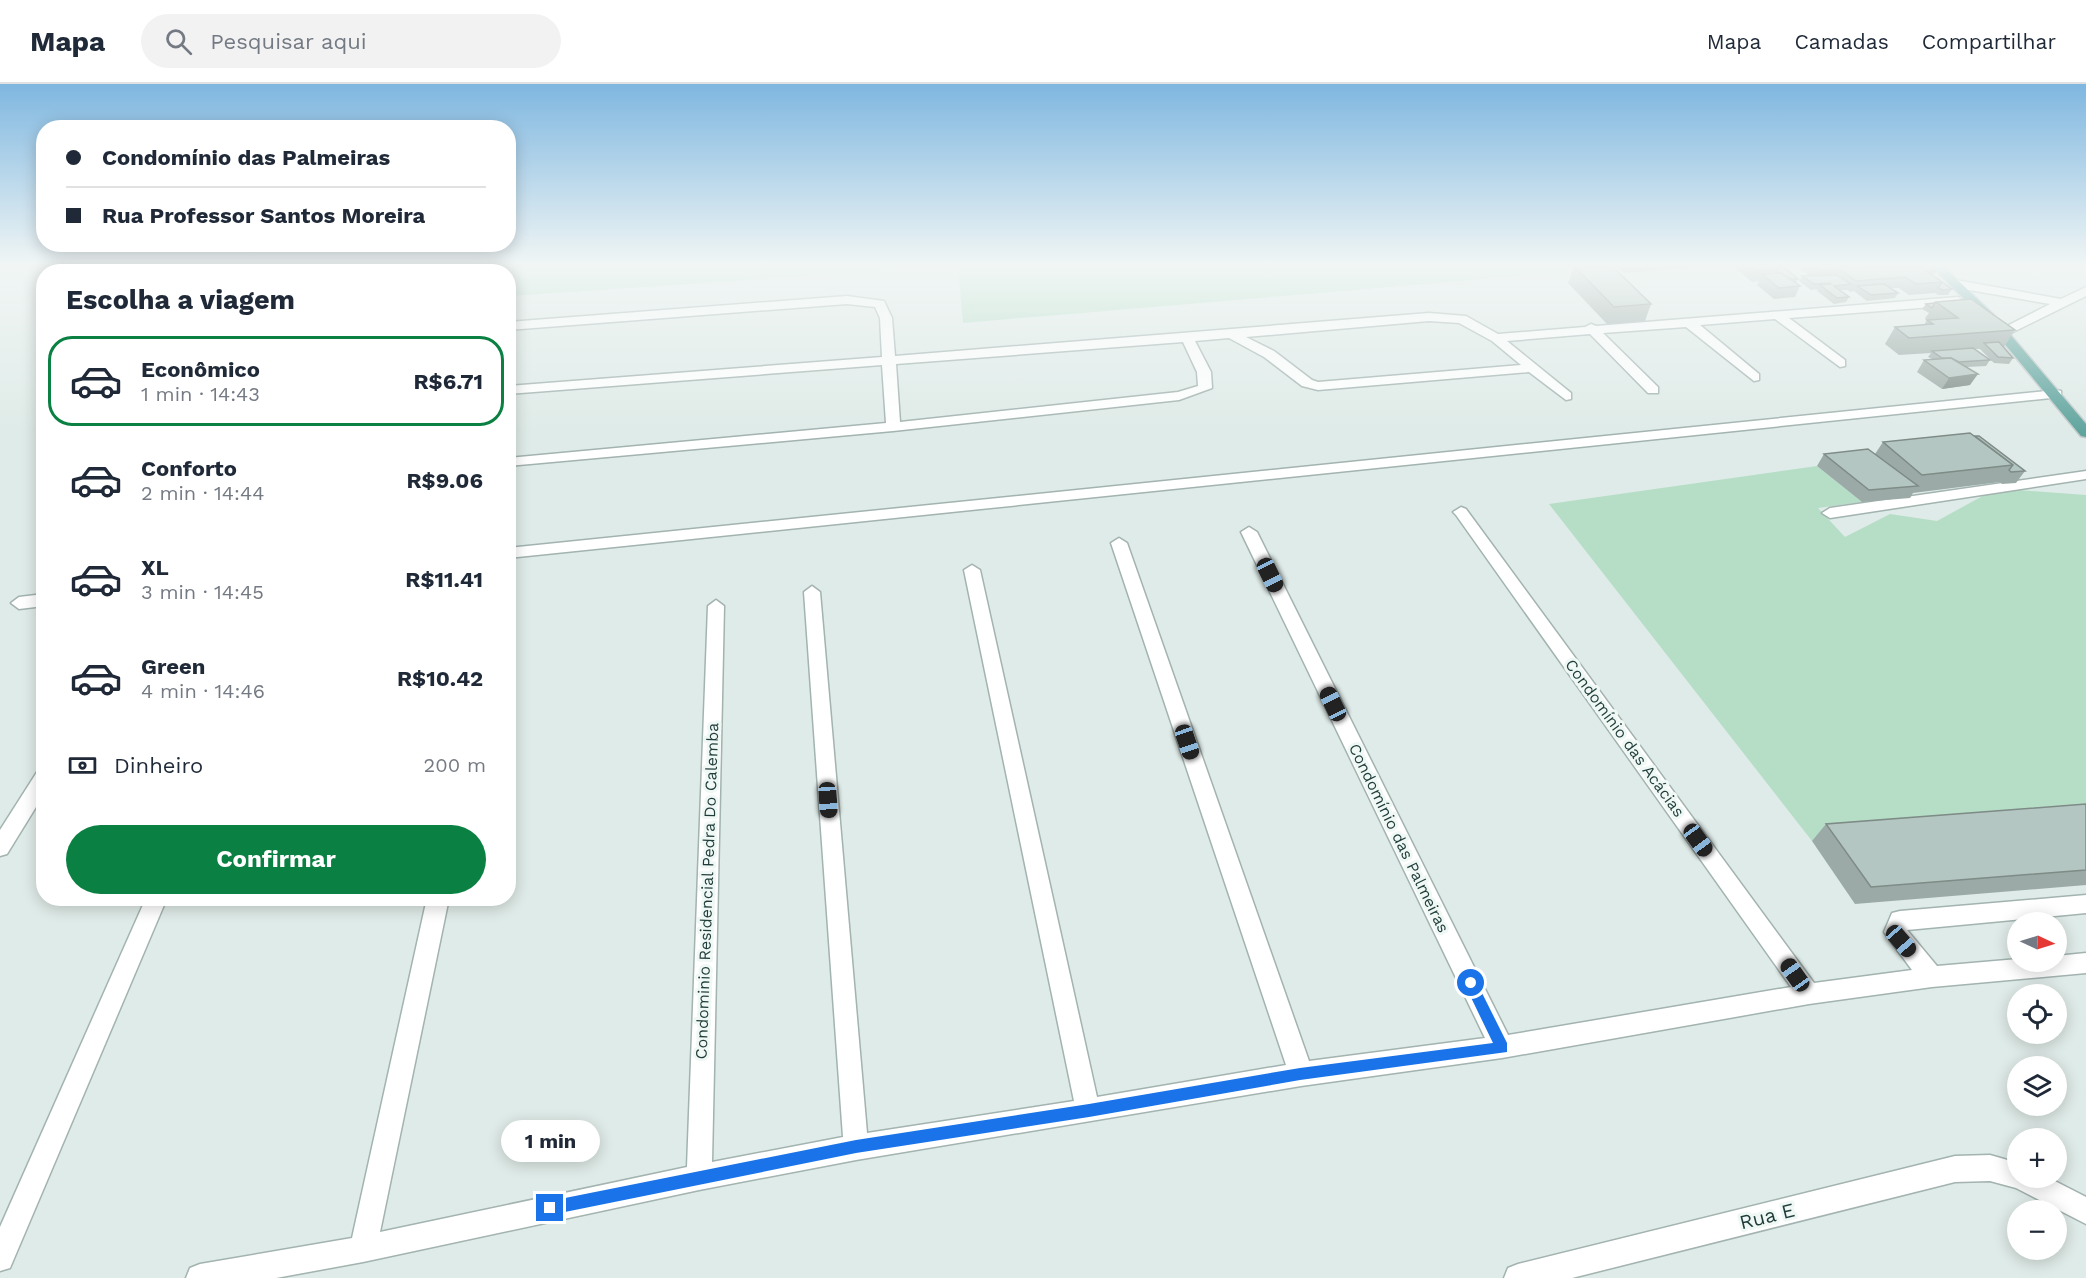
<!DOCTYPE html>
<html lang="pt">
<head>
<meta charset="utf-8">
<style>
	:root { --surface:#fff; --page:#f2f2f3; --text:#1f2937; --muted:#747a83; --line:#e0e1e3; --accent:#0b8043 }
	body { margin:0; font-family:"Work Sans",sans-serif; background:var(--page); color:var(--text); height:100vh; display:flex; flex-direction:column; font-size:22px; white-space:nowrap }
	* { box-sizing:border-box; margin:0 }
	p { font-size:20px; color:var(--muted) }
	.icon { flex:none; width:33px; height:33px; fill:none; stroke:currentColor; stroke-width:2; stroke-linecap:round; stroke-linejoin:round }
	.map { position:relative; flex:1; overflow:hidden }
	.panel { position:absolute; left:36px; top:180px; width:480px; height:642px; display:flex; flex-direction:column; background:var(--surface); border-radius:24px; box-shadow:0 3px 15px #0003 }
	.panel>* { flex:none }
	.hud { position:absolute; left:36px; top:36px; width:480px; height:132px; border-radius:24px; box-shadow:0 3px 15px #0003; display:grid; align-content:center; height:132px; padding:0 30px; background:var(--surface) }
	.needle { width:39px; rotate:94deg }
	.buttons { position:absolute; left:2007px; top:828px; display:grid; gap:12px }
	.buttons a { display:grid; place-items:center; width:60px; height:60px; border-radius:50%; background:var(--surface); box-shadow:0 3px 15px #0003; font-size:30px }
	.end { position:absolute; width:27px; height:27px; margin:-14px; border:8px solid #1a73e8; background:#fff; box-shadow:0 0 0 3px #fff }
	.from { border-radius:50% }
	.bubble { position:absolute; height:42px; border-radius:21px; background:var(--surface); box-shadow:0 3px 15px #0003; font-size:20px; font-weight:700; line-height:42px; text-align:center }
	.car { position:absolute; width:18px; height:36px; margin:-18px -9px; border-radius:8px; box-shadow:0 0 4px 2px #0007; background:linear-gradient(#222 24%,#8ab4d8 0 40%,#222 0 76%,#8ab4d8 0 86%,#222 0) }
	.hud b { display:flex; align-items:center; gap:21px; height:57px; font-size:22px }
	.hud b+b { border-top:2px solid var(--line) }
	.hud i { width:15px; height:15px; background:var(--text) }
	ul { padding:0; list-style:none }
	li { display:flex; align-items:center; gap:18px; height:90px; margin:0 12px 9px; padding:0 18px; border:3px solid transparent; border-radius:24px }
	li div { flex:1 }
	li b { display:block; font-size:22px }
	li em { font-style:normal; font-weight:700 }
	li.current { border-color:var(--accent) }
	li>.icon { width:54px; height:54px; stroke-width:1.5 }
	h2 { padding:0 30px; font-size:27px; line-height:72px }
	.pay { display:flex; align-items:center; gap:15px; height:66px; padding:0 30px; font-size:22px }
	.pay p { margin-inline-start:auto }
	.cta { display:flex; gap:12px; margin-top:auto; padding:12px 30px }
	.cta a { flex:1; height:69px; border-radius:36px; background:var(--accent); color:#fff; font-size:24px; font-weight:700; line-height:69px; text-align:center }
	header { display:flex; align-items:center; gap:36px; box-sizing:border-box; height:84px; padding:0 30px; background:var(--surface); border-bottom:2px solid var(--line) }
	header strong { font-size:28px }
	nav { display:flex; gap:33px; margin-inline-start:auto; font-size:21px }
	.search { width:420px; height:54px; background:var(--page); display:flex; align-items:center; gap:15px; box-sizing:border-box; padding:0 21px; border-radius:33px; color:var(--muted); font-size:22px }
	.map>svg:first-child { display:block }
	.green { fill:#b6dec7 }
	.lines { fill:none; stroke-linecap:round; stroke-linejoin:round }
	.minor-casing { stroke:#a2b3b0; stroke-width:3 }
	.major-casing { stroke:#c0c8c8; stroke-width:3 }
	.minor { fill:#fff; fill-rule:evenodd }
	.major { fill:#60a49e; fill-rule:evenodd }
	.wall { fill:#9baaa6 }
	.shaded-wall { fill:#7e8b87 }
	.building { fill:#b4c6c1; stroke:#7e8b87; stroke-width:1.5 }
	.route { fill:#1a73e8 }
	.labels { text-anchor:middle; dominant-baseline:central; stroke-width:6; stroke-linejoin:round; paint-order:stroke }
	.street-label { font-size:16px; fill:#1f3c39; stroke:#eff8f5 }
	.near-street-label { font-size:20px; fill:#1f3c39; stroke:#eff8f5 }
</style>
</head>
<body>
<header>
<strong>Mapa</strong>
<div class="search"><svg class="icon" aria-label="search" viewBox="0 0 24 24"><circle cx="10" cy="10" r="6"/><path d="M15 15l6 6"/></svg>Pesquisar aqui</div>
<nav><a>Mapa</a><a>Camadas</a><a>Compartilhar</a></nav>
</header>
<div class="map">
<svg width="2086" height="1194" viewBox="0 0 2086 1194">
	<rect width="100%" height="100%" fill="#dfebe8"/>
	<!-- green -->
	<g class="green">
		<polygon points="312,181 1561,181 1567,188 963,239 958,182 509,212 508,188 305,187"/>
		<polygon points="1817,382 1862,418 1818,424 1845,453 1890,430 1937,437 1988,409 2018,406 2086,411 2086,736 1812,757 1549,420"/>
	</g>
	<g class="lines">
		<defs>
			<g id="minor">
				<polygon points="1956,196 2061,215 2086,203 2086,212 2003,253 1999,252 1999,246 2050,220 1952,203 1952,197"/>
				<path d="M847 212 884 217 892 234 895 272 1429 229 1466 232 1498 250 1585 243 1591 240 1596 242 1958 213 1964 217 1958 221 1789 234 1845 276V282L1840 283 1775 235 1700 241 1759 290V296L1754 297 1686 243 1603 249 1658 303V309H1648L1590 250 1507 257 1571 309V315L1566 316 1529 288 1318 306 1302 302 1264 273 1229 254 1195 257 1211 288 1212 304 1179 316 893 347 508 382V374L886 339 882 281 508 310V302L882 273 880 234 875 223 847 220 508 246V238ZM1429 237 1459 239 1492 257 1521 281 1318 298 1312 296 1274 267 1246 253ZM1183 258 1197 288 1198 302 1178 308 900 338 896 280Z"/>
				<polygon points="2056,306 2061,307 2061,313 508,474 508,464"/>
				<polygon points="2086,387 2086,395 1830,434 1822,429 1830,424"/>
				<polygon points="1461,423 1466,425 1814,899 1912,886 1884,848 1892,829 1900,827 2086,811 2086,829 1907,846 1937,882 2018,875 2018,878 2056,878 2056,872 2086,869 2086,889 1932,903 1809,920 1502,974 1301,1002 856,1076 699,1106 363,1178 276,1194 186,1194 190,1184 200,1180 352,1154 427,814 449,814 380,1148 687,1083 708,522 716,516 724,522 712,1078 843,1053 804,508 812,502 820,508 867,1049 1074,1017 964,486 972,481 980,486 1097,1013 1286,981 1111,459 1119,454 1127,459 1309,977 1485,954 1241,448 1249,443 1257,448 1508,951 1791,903 1456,431 1453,428"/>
				<polygon points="44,510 44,522 19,525 11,519 19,513"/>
				<polygon points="44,686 44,710 7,770 0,772 0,746 37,688"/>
				<polygon points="146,814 167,814 10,1184 0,1187 0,1143"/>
				<polygon points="1990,1071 2018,1079 2018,1094 2049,1094 2086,1113 2086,1140 2016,1104 1990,1097 1955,1098 1572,1194 1504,1194 1508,1184 1518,1180 1955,1072"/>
			</g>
			<polygon id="major" points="1930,181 1942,181 1992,229 2086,340 2086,353 2081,352 1984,235"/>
		</defs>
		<!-- minor casing -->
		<use href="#minor" class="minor-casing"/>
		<!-- major casing -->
		<use href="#major" class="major-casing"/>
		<!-- minor -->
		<use href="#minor" class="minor"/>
		<!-- major -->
		<use href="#major" class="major"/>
	</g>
	<!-- wall -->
	<g class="wall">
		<polygon points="1616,181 1715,181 1624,189"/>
		<polygon points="1736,181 1793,181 1776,183 1798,195 1796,199 1800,202 1795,213 1774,215 1757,201 1759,197 1752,198 1735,184"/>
		<polygon points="1803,181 1850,181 1854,184 1878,182 1877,181 1928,181 1936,187 1933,192 1952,205 1948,211 1938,211 1935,209 1909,211 1899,204 1891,204 1898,209 1895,214 1867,217 1854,207 1850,208 1848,206 1840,206 1849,213 1846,218 1834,220 1817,207 1818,205 1811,206 1799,197 1802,192 1809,191 1801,186"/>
		<polygon points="1574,182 1651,220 1645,237 1607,240 1568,199"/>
		<polygon points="1936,218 2015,246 2004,263 2013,274 2009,280 1994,279 1980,265 1975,265 1990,276 1986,282 1967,283 1970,301 1942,305 1917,288 1924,276 1932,275 1928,273 1931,269 1899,271 1885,260 1895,243 1924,241 1927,236 1925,234 1929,229 1922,225 1926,220 1935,219"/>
		<polygon points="1970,349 2025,387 2016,399 2002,400 2000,398 1913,409 1910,414 1862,418 1817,382 1824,370 1875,370 1883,358"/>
		<polygon points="2086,720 2086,801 1855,820 1812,757 1826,740"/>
	</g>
	<!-- shaded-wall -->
	<polygon class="shaded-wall" points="1978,290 1970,301 1942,305 1949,294"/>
	<!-- building -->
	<g class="building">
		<polygon points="1589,181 1611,181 1651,220 1614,223 1574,182"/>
		<polygon points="1751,181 1773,181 1778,185 1758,187"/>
		<polygon points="1816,181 1850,181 1854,184 1887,181 1928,181 1936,187 1926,187 1942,198 1916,200 1905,193 1856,197 1840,185 1823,187"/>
		<polygon points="1785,184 1798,195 1790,195 1781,189 1776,189 1777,185"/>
		<polygon points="1781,189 1800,202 1779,204 1762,190"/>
		<polygon points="1837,191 1851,200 1834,202 1849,213 1837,214 1820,201 1831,200 1830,199 1814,200 1802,192"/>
		<polygon points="1942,198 1952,205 1942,206 1938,204"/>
		<polygon points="1884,200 1898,209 1871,211 1857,202"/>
		<polygon points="1971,215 2015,246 1909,254 1895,243 1933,240 1927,236 1958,234 1936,218"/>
		<polygon points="1935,219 1932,224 1926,220"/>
		<polygon points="1999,258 2013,274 1998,273 1984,259"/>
		<polygon points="1973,264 1990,276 1959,278 1951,274 1942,274 1932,267"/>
		<polygon points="1951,274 1978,290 1949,294 1924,276"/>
		<polygon points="1970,349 2013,381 1922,391 1883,358"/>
		<polygon points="1975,352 1979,352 2025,387 2011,388 2009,386 2013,381"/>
		<polygon points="1868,365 1918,402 1869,406 1824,370"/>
		<polygon points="2086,720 2086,786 1871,803 1826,740"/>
	</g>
	<!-- sky -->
	<linearGradient id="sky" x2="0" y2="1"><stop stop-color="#7fb7e0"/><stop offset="0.52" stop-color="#f1f6f5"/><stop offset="1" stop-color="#f1f6f5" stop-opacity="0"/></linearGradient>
	<rect width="2086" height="349" fill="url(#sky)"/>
	<!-- route -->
	<polygon class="route" points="1471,893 1475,895 1507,959 1507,968 1300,996 1089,1033 856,1069 550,1131 543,1124 550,1117 856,1056 1089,1020 1300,984 1493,959 1464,899"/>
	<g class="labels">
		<!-- street labels -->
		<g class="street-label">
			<text transform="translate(1625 654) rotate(54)">Condomínio das Acácias</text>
			<text transform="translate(1399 754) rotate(64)">Condomínio das Palmeiras</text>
			<text transform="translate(707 807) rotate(-88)">Condominio Residencial Pedra Do Calemba</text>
		</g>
		<!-- near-street labels -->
		<g class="near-street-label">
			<text transform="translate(1767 1132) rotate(-14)">Rua E</text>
		</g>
	</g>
</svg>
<div class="buttons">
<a><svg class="needle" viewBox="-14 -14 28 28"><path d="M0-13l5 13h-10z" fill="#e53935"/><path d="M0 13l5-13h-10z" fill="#747a83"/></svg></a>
<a><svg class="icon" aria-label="locate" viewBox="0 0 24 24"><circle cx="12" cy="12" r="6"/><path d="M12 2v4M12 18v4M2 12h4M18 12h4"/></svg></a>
<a><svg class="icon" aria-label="layers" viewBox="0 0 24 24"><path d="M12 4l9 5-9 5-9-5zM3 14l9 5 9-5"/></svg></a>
<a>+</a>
<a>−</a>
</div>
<i class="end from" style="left:1471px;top:899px"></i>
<i class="end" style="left:550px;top:1124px"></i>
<div class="bubble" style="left:501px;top:1036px;width:99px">1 min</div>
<i class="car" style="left:1270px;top:491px;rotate:154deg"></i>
<i class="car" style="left:1333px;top:620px;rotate:334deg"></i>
<i class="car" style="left:1187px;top:658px;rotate:161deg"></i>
<i class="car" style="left:828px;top:716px;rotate:176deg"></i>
<i class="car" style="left:1698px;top:756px;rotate:144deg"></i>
<i class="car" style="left:1901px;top:857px;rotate:139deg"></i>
<i class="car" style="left:1795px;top:891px;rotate:325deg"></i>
<div class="hud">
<b><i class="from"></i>Condomínio das Palmeiras</b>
<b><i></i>Rua Professor Santos Moreira</b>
</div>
<section class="panel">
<h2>Escolha a viagem</h2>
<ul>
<li class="current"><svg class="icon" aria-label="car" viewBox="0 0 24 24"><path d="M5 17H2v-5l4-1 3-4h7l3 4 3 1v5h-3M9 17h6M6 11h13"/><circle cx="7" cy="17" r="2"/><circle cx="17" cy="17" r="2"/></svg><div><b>Econômico</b><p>1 min · 14:43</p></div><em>R$6.71</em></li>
<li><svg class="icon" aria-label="car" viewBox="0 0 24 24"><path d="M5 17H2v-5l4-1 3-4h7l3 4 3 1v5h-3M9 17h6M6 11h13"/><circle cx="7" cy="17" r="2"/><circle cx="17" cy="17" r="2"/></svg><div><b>Conforto</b><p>2 min · 14:44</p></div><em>R$9.06</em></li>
<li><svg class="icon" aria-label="car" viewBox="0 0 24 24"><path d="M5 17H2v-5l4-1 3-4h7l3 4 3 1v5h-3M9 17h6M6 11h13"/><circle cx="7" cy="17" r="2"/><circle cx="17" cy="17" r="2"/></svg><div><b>XL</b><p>3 min · 14:45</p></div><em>R$11.41</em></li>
<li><svg class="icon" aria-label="car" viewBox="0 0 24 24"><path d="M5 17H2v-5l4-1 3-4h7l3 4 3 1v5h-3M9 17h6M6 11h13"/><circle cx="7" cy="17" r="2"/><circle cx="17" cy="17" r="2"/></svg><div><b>Green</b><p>4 min · 14:46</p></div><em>R$10.42</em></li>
</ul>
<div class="pay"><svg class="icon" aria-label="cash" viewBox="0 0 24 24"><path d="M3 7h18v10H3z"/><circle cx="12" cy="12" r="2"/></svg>Dinheiro<p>200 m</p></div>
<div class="cta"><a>Confirmar</a></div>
</section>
</div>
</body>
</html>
